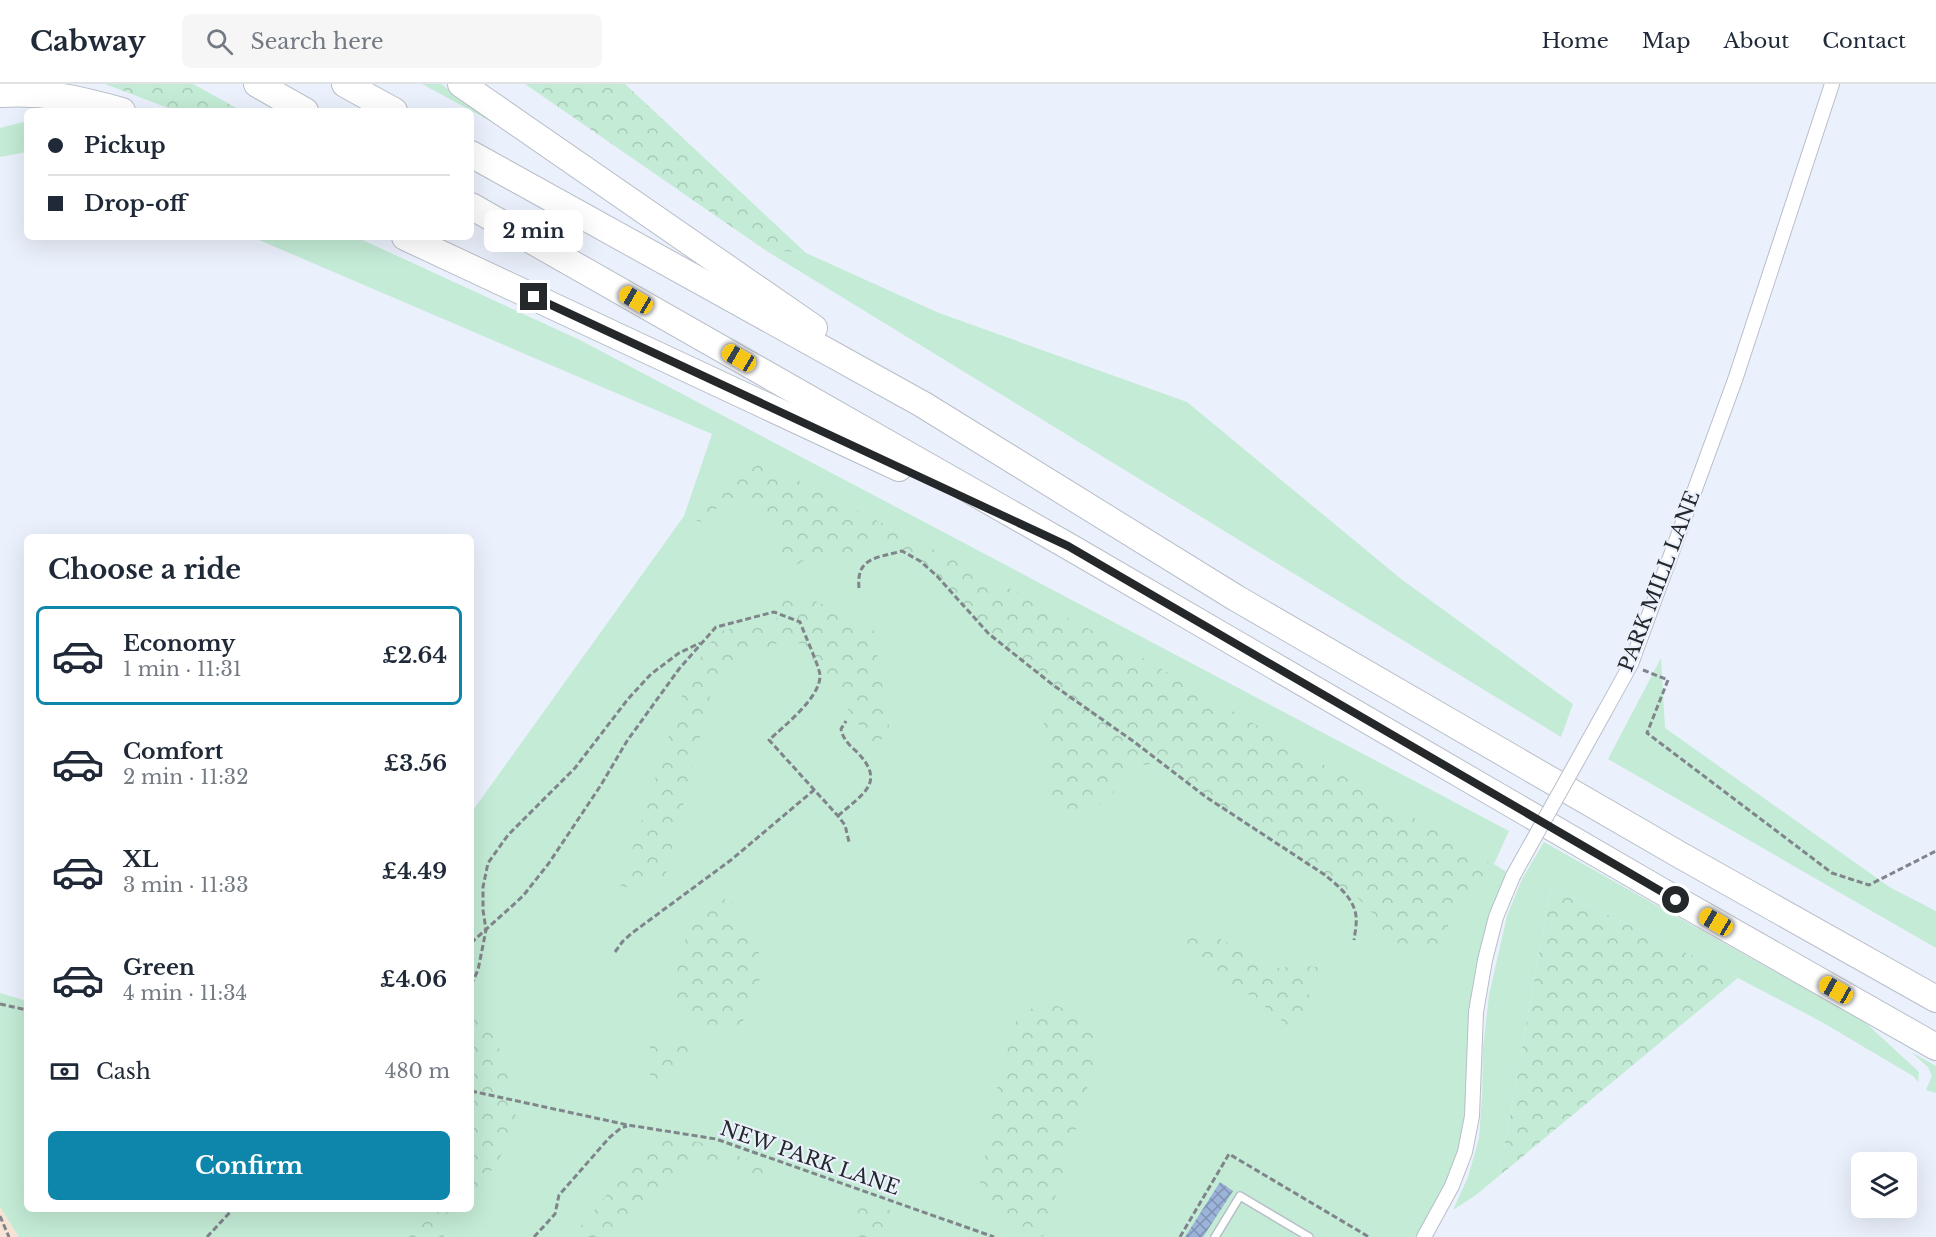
<!DOCTYPE html>
<html lang="en">
<head>
<meta charset="utf-8">
<style>
	:root { --surface:#fff; --page:#f6f6f7; --text:#1f2937; --muted:#747a83; --line:#e0e1e3; --accent:#0e86ab }
	body { margin:0; font-family:"Libre Baskerville",serif; background:var(--page); color:var(--text); height:100vh; display:flex; flex-direction:column; font-size:22px; white-space:nowrap }
	* { box-sizing:border-box; margin:0 }
	p { font-size:20px; color:var(--muted) }
	.icon { flex:none; width:33px; height:33px; fill:none; stroke:currentColor; stroke-width:2; stroke-linecap:round; stroke-linejoin:round }
	.map { position:relative; flex:1; overflow:hidden }
	.drawer { position:absolute; left:24px; top:450px; width:450px; height:678px; display:flex; flex-direction:column; background:var(--surface); border-radius:9px; box-shadow:0 6px 24px #0002 }
	.drawer>* { flex:none }
	.guide { position:absolute; left:24px; top:24px; width:450px; height:132px; border-radius:9px; box-shadow:0 6px 24px #0002; display:grid; align-content:center; height:132px; padding:0 24px; background:var(--surface) }
	.fabs { position:absolute; left:1851px; top:1068px; display:grid; gap:12px }
	.fabs a { display:grid; place-items:center; width:66px; height:66px; border-radius:9px; background:var(--surface); box-shadow:0 6px 24px #0002; font-size:30px }
	.end { position:absolute; width:27px; height:27px; margin:-14px; border:8px solid #25282b; background:#fff; box-shadow:0 0 0 3px #fff }
	.from { border-radius:50% }
	.bubble { position:absolute; height:42px; border-radius:9px; background:var(--surface); box-shadow:0 6px 24px #0002; font-size:20px; font-weight:700; line-height:42px; text-align:center }
	.car { position:absolute; width:18px; height:36px; margin:-18px -9px; border-radius:8px; box-shadow:0 0 4px 2px #0007; background:linear-gradient(#f5c518 24%,#345 0 40%,#f5c518 0 76%,#345 0 86%,#f5c518 0) }
	.guide b { display:flex; align-items:center; gap:21px; height:57px; font-size:22px }
	.guide b+b { border-top:2px solid var(--line) }
	.guide i { width:15px; height:15px; background:var(--text) }
	ul { padding:0; list-style:none }
	li { display:flex; align-items:center; gap:18px; height:99px; margin:0 12px 9px; padding:0 12px; border:3px solid transparent; border-radius:9px }
	li div { flex:1 }
	li b { display:block; font-size:22px }
	li em { font-style:normal; font-weight:700 }
	li.active { border-color:var(--accent) }
	li>.icon { width:54px; height:54px; stroke-width:1.5 }
	h2 { padding:0 24px; font-size:27px; line-height:72px }
	.pay { display:flex; align-items:center; gap:15px; height:66px; padding:0 24px; font-size:22px }
	.pay p { margin-inline-start:auto }
	.button { display:flex; gap:12px; margin-top:auto; padding:12px 24px }
	.button a { flex:1; height:69px; border-radius:9px; background:var(--accent); color:#fff; font-size:24px; font-weight:700; line-height:69px; text-align:center }
	header { display:flex; align-items:center; gap:36px; box-sizing:border-box; height:84px; padding:0 30px; background:var(--surface); border-bottom:2px solid var(--line) }
	header strong { font-size:28px }
	nav { display:flex; gap:33px; margin-inline-start:auto; font-size:21px }
	.search { width:420px; height:54px; background:var(--page); display:flex; align-items:center; gap:15px; box-sizing:border-box; padding:0 21px; border-radius:9px; color:var(--muted); font-size:22px }
	.map>svg:first-child { display:block }
	.industrial { fill:#f7e3d4 }
	.grass { fill:#c3ebd5 }
	.forest { fill:url(#forest-crowns) }
	.building { fill:url(#building-cross-hatch) }
	.lines { fill:none; stroke-linecap:round; stroke-linejoin:round }
	.lane-casing { stroke:#b8bec8; stroke-width:10 }
	.street-casing { stroke:#b8bec8; stroke-width:16 }
	.highway-casing { stroke:#b8bec8; stroke-width:28 }
	.path { stroke:#80848b; stroke-width:3; stroke-dasharray:6 3; stroke-linecap:butt }
	.lane { stroke:#fff; stroke-width:7 }
	.street { stroke:#fff; stroke-width:14 }
	.highway { stroke:#fff; stroke-width:26 }
	.street-bridge-casing { stroke:#b8bec8; stroke-width:16; stroke-linecap:butt }
	.street-bridge { stroke:#fff; stroke-width:14 }
	.route { stroke:#25282b; stroke-width:8 }
	.labels { text-anchor:middle; dominant-baseline:central; stroke-width:4.5; stroke-linejoin:round; paint-order:stroke }
	.street-label { font-size:20px; fill:#25282b; stroke:#ebf1fc }
</style>
</head>
<body>
<header>
<strong>Cabway</strong>
<div class="search"><svg class="icon" aria-label="search" viewBox="0 0 24 24"><circle cx="10" cy="10" r="6"/><path d="M15 15l6 6"/></svg>Search here</div>
<nav><a>Home</a><a>Map</a><a>About</a><a>Contact</a></nav>
</header>
<div class="map">
<svg width="1936" height="1153" viewBox="0 0 1936 1153">
	<defs>
		<pattern id="forest-crowns" width="20" height="18" patternUnits="userSpaceOnUse" patternTransform="scale(1.5)"><rect width="20" height="18" fill="#c3ebd5"/><path d="M2 6a3 3 0 1 1 6 0M12 15a3 3 0 1 1 6 0" fill="none" stroke="#a7cab7"/></pattern>
		<pattern id="building-cross-hatch" width="8" height="8" patternUnits="userSpaceOnUse" patternTransform="scale(1.5)"><rect width="8" height="8" fill="#9db4da"/><path d="M0 0l8 8M0 8l8-8" fill="none" stroke="#8092b1"/></pattern>
	</defs>
	<rect width="100%" height="100%" fill="#ebf1fc"/>
	<!-- industrial -->
	<polygon class="industrial" points="0,1123 19,1153 0,1153"/>
	<!-- grass -->
	<g class="grass">
		<polygon points="27,37 27,68 0,73 0,44"/>
		<polygon points="252,153 356,153 580,256 1509,747 1494,780 1513,792 1485,876 1465,1068 1424,1153 19,1153 0,1123 0,909 27,917 27,1125 471,1125 471,729 684,432 712,350"/>
		<polygon points="765,166 806,169 939,229 1187,318 1401,495 1573,620 1561,653"/>
		<polygon points="1661,574 1665,644 1891,804 1936,827 1936,864 1608,675"/>
		<polygon points="1544,758 1866,939 1919,988 1918,998 1913,992 1820,937 1738,894 1551,803 1499,1092 1476,1111 1453,1126 1468,1093 1479,1054 1482,1013 1483,964 1489,911 1507,832 1522,795"/>
		<polygon points="1911,968 1936,982 1936,1009 1926,1006 1932,992 1928,983"/>
	</g>
	<!-- forest -->
	<g class="forest">
		<polygon points="105,0 193,0 242,27 176,27"/>
		<polygon points="422,0 441,0 503,44"/>
		<polygon points="525,0 625,0 806,169 765,166"/>
		<path d="M762 378 1124 563 1494 781 1449 837 1445 865 1440 874 1397 859 1384 847 1375 832 1359 815 1206 713 1160 678 1139 682 1125 691 1110 714 1100 720 1087 731H1067L1051 725 1047 709 1052 689 1051 676 1043 657 1044 635 1053 601 989 550 936 491 920 477 902 467 886 454C879 457 872 462 865 465 833 474 822 460 792 485 769 469 783 463 778 444 773 428 746 407 730 415 720 419 710 432 701 438L684 432Z"/>
		<polygon points="777,508 808,514 873,543 890,649 874,661 793,551 747,575 713,600 664,798 620,804 686,599 696,580 714,554 722,547 778,534"/>
		<polygon points="1551,803 1738,894 1499,1092"/>
		<path d="M724 815 736 820C736 831 736 843 744 852 748 857 754 859 757 865 769 888 751 925 738 945 724 947 709 946 696 940 654 919 688 860 693 825L708 817Z"/>
		<path d="M1199 852 1216 853 1277 884 1300 882 1317 883 1322 892 1318 903 1309 909V920L1292 945C1275 931 1258 916 1239 904 1219 891 1188 883 1187 855Z"/>
		<polygon points="1054,921 1084,932 1102,945 1081,1028 1043,1153 994,1127 980,1098 999,994 1017,935 1035,922"/>
		<path d="M471 932C477 936 485 941 490 946 501 959 520 1024 515 1040 508 1065 486 1095 471 1117Z"/>
		<polygon points="671,955 701,962 660,1008 652,1012 650,1004 650,956"/>
		<polygon points="659,1052 699,1058 767,1082 764,1093 725,1082 692,1081 674,1095 653,1121 616,1141 607,1153 572,1153 633,1079"/>
		<polygon points="861,1117 891,1126 888,1153 854,1153 854,1142"/>
		<polygon points="425,1125 465,1125 443,1153 403,1153"/>
	</g>
	<!-- building -->
	<polygon class="building" points="1220,1098 1233,1107 1203,1153 1185,1153"/>
	<g class="lines">
		<defs>
			<polyline id="lane" points="1215,1153 1240,1112 1309,1153"/>
			<g id="street">
				<polyline points="1605,627 1631,580 1735,296 1832,0"/>
				<polyline points="1424,1153 1452,1102 1465,1068 1472,1032 1476,928 1485,876 1496,833 1513,792"/>
			</g>
			<g id="highway">
				<polyline points="257,0 305,27"/>
				<polyline points="345,0 394,27"/>
				<polyline points="461,0 814,244"/>
				<path d="M0 10C45 7 79 15 122 27"/>
				<polyline points="471,70 922,320 1236,514 1680,771 1936,915"/>
				<polyline points="471,122 1068,462 1656,804 1936,963"/>
				<polyline points="405,153 899,384"/>
			</g>
		</defs>
		<!-- lane casing -->
		<use href="#lane" class="lane-casing"/>
		<!-- street casing -->
		<use href="#street" class="street-casing"/>
		<!-- highway casing -->
		<use href="#highway" class="highway-casing"/>
		<!-- path -->
		<g class="path">
			<path d="M859 504C856 473 877 474 902 467L920 477 936 491 989 550 1053 601 1133 657 1206 713 1325 791C1337 801 1354 814 1356 832 1357 839 1355 849 1354 856"/>
			<polyline points="1643,586 1668,596 1647,649 1832,789 1869,801 1936,767"/>
			<path d="M838 732C862 710 887 699 857 668 849 661 843 655 841 645L846 637"/>
			<path d="M471 859 523 812 549 779 601 701 627 657 679 585 716 543 774 528 800 538C804 549 819 582 820 591 821 613 784 642 769 656L838 732 845 741 849 758"/>
			<polyline points="615,868 623,857 632,849 731,776 814,706"/>
			<polyline points="471,901 478,886 486,846 483,826 483,803 488,779 508,751 575,684 628,615 651,590 679,569 700,559"/>
			<polyline points="0,920 27,926"/>
			<polyline points="471,1007 628,1041 716,1055 994,1153"/>
			<polyline points="0,1132 9,1153"/>
			<polyline points="207,1153 233,1125"/>
			<polyline points="534,1153 555,1130 559,1111 610,1053 621,1044 627,1042"/>
			<polyline points="1180,1153 1229,1070 1369,1153"/>
		</g>
		<!-- lane -->
		<use href="#lane" class="lane"/>
		<!-- street -->
		<use href="#street" class="street"/>
		<!-- highway -->
		<use href="#highway" class="highway"/>
		<defs>
			<polyline id="street-bridge" points="1513,792 1605,627"/>
		</defs>
		<!-- street-bridge casing -->
		<use href="#street-bridge" class="street-bridge-casing"/>
		<!-- street-bridge -->
		<use href="#street-bridge" class="street-bridge"/>
	</g>
	<g class="lines">
		<!-- route -->
		<polyline class="route" points="534,213 1068,462 1676,816"/>
	</g>
	<g class="labels">
		<!-- street labels -->
		<g class="street-label">
			<text transform="translate(1659 497) rotate(-69)">PARK MILL LANE</text>
			<text transform="translate(810 1074) rotate(19)">NEW PARK LANE</text>
		</g>
	</g>
</svg>
<div class="fabs">
<a><svg class="icon" aria-label="layers" viewBox="0 0 24 24"><path d="M12 4l9 5-9 5-9-5zM3 14l9 5 9-5"/></svg></a>
</div>
<i class="end from" style="left:1676px;top:816px"></i>
<i class="end" style="left:534px;top:213px"></i>
<div class="bubble" style="left:484px;top:126px;width:99px">2 min</div>
<i class="car" style="left:636px;top:216px;rotate:300deg"></i>
<i class="car" style="left:739px;top:274px;rotate:300deg"></i>
<i class="car" style="left:1716px;top:838px;rotate:300deg"></i>
<i class="car" style="left:1836px;top:906px;rotate:299deg"></i>
<div class="guide">
<b><i class="from"></i>Pickup</b>
<b><i></i>Drop-off</b>
</div>
<section class="drawer">
<h2>Choose a ride</h2>
<ul>
<li class="active"><svg class="icon" aria-label="car" viewBox="0 0 24 24"><path d="M5 17H2v-5l4-1 3-4h7l3 4 3 1v5h-3M9 17h6M6 11h13"/><circle cx="7" cy="17" r="2"/><circle cx="17" cy="17" r="2"/></svg><div><b>Economy</b><p>1 min · 11:31</p></div><em>£2.64</em></li>
<li><svg class="icon" aria-label="car" viewBox="0 0 24 24"><path d="M5 17H2v-5l4-1 3-4h7l3 4 3 1v5h-3M9 17h6M6 11h13"/><circle cx="7" cy="17" r="2"/><circle cx="17" cy="17" r="2"/></svg><div><b>Comfort</b><p>2 min · 11:32</p></div><em>£3.56</em></li>
<li><svg class="icon" aria-label="car" viewBox="0 0 24 24"><path d="M5 17H2v-5l4-1 3-4h7l3 4 3 1v5h-3M9 17h6M6 11h13"/><circle cx="7" cy="17" r="2"/><circle cx="17" cy="17" r="2"/></svg><div><b>XL</b><p>3 min · 11:33</p></div><em>£4.49</em></li>
<li><svg class="icon" aria-label="car" viewBox="0 0 24 24"><path d="M5 17H2v-5l4-1 3-4h7l3 4 3 1v5h-3M9 17h6M6 11h13"/><circle cx="7" cy="17" r="2"/><circle cx="17" cy="17" r="2"/></svg><div><b>Green</b><p>4 min · 11:34</p></div><em>£4.06</em></li>
</ul>
<div class="pay"><svg class="icon" aria-label="cash" viewBox="0 0 24 24"><path d="M3 7h18v10H3z"/><circle cx="12" cy="12" r="2"/></svg>Cash<p>480 m</p></div>
<div class="button"><a>Confirm</a></div>
</section>
</div>
</body>
</html>
